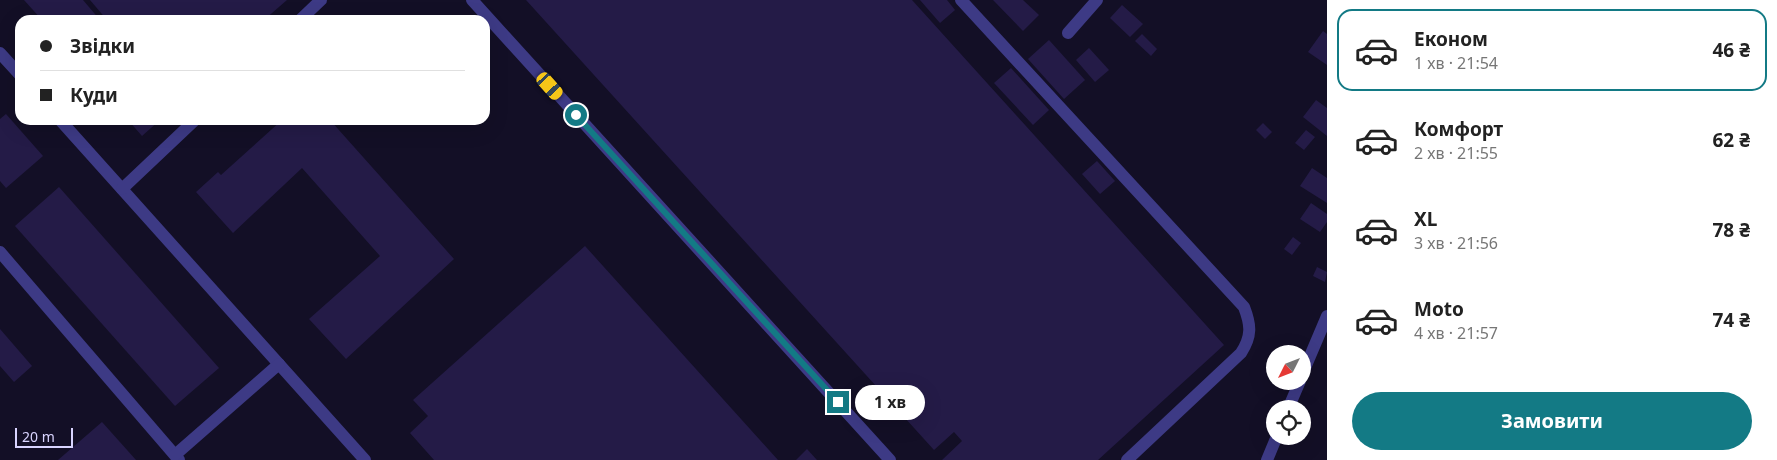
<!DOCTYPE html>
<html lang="uk">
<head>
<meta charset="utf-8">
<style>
	:root { --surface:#fff; --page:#f6f6f6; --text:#222; --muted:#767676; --line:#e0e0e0; --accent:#137a85 }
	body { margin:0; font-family:"Noto Sans",sans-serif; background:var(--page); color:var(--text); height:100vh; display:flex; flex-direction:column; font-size:19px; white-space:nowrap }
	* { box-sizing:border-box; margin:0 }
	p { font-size:16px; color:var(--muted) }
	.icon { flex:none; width:28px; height:28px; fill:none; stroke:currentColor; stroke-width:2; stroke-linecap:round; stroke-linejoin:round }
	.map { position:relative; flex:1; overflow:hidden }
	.drawer { display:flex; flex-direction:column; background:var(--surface); width:450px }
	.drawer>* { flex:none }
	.hud { position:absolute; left:15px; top:15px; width:475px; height:110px; border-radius:15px; box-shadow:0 5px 20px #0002; display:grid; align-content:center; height:110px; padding:0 25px; background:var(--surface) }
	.needle { width:32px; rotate:228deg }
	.fabs { position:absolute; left:1266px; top:345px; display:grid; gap:10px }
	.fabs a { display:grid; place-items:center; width:45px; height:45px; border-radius:50%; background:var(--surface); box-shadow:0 5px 20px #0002; font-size:25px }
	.scale { position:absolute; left:15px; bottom:12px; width:58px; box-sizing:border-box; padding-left:5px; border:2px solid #d9d4ff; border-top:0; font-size:14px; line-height:18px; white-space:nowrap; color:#d9d4ff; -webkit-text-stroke:4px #130f26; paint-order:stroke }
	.end { position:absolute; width:22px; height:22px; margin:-11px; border:6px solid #137a85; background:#fff; box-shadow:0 0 0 2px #fff }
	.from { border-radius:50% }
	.bubble { position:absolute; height:35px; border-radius:18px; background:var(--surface); box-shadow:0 5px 20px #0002; font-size:16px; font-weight:700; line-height:35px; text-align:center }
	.car { position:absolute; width:15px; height:30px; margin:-15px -8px; border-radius:6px; box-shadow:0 0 4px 1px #0007; background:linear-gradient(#f5c518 24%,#345 0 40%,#f5c518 0 76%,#345 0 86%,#f5c518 0) }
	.hud b { display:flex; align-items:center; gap:18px; height:48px; font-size:19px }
	.hud b+b { border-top:1px solid var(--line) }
	.hud i { width:12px; height:12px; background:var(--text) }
	ul { padding:9px 0 0; list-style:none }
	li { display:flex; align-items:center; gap:15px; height:82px; margin:0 10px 8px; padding:0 15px; border:2px solid transparent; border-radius:15px }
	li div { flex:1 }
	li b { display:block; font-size:19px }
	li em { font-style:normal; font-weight:700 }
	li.on { border-color:var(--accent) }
	li>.icon { width:45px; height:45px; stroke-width:1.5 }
	.button { display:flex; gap:10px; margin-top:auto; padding:10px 25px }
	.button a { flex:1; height:58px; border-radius:30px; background:var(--accent); color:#fff; font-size:20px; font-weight:700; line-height:58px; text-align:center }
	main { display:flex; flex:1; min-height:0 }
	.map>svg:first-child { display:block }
	.building { fill:#241b47 }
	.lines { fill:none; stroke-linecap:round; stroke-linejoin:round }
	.minor { stroke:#3d3a85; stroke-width:12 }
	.route { stroke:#137a85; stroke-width:6 }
</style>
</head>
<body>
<main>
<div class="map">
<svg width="1327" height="460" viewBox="0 0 1327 460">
	<rect width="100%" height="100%" fill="#130f26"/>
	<!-- building -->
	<g class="building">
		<polygon points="24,0 83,0 100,20 42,20"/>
		<polygon points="90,0 287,0 264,20 107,20"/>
		<polygon points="526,0 912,0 1224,345 1098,460 942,460 962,441 954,432 934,450"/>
		<polygon points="920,0 947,0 955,10 940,23"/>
		<polygon points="993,0 1023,0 1039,15 1023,31"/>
		<polygon points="1122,5 1143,24 1130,37 1110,18"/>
		<polygon points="1323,31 1327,34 1327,65 1308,52"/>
		<polygon points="1142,34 1157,49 1151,56 1135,41"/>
		<polygon points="1049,40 1085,80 1064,99 1028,59"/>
		<polygon points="1089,48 1109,70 1095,82 1076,60"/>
		<polygon points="1011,68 1049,110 1033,125 994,83"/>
		<polygon points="1316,100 1327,108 1327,136 1303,117"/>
		<polygon points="6,114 43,156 6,188 0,181 0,119"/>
		<polygon points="128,120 160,120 142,136"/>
		<polygon points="282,120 330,120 454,259 346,359 309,319 380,256 302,168 233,233 196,192 218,172 221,175"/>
		<polygon points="1263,123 1272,132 1265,139 1256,130"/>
		<polygon points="1306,130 1315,137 1304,150 1295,143"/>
		<polygon points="1097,161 1115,181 1100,194 1082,174"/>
		<polygon points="1312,168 1327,178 1327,203 1300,186"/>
		<polygon points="59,187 219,368 175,406 15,226"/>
		<polygon points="1311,203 1327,214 1327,222 1320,232 1300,219"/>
		<polygon points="1293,237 1301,243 1292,255 1284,249"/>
		<polygon points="585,246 778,460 434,460 410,433 428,416 413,400"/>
		<polygon points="1317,267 1327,272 1325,282 1313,276"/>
		<polygon points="0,329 32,366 14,382 0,366"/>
		<polygon points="102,422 136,460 58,460"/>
		<polygon points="807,449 817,460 796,460"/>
	</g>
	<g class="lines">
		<!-- minor -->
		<g class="minor">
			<polyline points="472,0 890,460"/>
			<path d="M961 0 1244 307C1251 325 1252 336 1241 353L1127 460"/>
			<polyline points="300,20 321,0"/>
			<polyline points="1068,33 1097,0"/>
			<polyline points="0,53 20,75"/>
			<polyline points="60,120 365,460"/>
			<polyline points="122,189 195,120"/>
			<polyline points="0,252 179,460"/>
			<polyline points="1302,375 1327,316"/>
			<polyline points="1288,409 1300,381"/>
			<polyline points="175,455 279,364"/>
			<polyline points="1267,460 1277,436"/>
		</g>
	</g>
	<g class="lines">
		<!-- route -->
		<polyline class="route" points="576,115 838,402"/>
	</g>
</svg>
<div class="fabs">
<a><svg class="needle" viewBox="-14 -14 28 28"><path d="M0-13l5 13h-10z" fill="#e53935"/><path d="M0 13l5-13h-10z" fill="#767676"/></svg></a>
<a><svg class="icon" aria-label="locate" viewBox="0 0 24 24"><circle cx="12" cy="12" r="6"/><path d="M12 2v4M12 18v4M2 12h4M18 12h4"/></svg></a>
</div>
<div class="scale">20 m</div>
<i class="end from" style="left:576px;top:115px"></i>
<i class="end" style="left:838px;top:402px"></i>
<div class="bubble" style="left:855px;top:385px;width:70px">1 хв</div>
<i class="car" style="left:550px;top:86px;rotate:138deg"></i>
<div class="hud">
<b><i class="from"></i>Звідки</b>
<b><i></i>Куди</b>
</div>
</div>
<section class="drawer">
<ul>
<li class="on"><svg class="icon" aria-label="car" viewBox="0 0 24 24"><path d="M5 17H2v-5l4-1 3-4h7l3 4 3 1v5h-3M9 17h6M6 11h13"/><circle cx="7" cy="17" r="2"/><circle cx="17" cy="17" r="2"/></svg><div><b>Економ</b><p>1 хв · 21:54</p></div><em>46 ₴</em></li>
<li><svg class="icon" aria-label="car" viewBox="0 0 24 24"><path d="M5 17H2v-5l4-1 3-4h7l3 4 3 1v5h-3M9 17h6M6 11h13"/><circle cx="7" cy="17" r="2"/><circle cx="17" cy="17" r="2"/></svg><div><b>Комфорт</b><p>2 хв · 21:55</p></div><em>62 ₴</em></li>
<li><svg class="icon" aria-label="car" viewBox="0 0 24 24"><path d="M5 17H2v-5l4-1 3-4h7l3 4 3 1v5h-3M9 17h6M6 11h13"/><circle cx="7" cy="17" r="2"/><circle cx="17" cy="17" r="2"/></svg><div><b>XL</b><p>3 хв · 21:56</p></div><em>78 ₴</em></li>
<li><svg class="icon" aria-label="car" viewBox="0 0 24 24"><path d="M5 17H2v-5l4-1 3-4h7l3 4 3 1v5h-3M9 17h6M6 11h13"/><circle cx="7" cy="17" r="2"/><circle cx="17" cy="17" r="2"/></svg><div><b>Moto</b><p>4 хв · 21:57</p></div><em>74 ₴</em></li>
</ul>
<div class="button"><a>Замовити</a></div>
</section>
</main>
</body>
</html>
